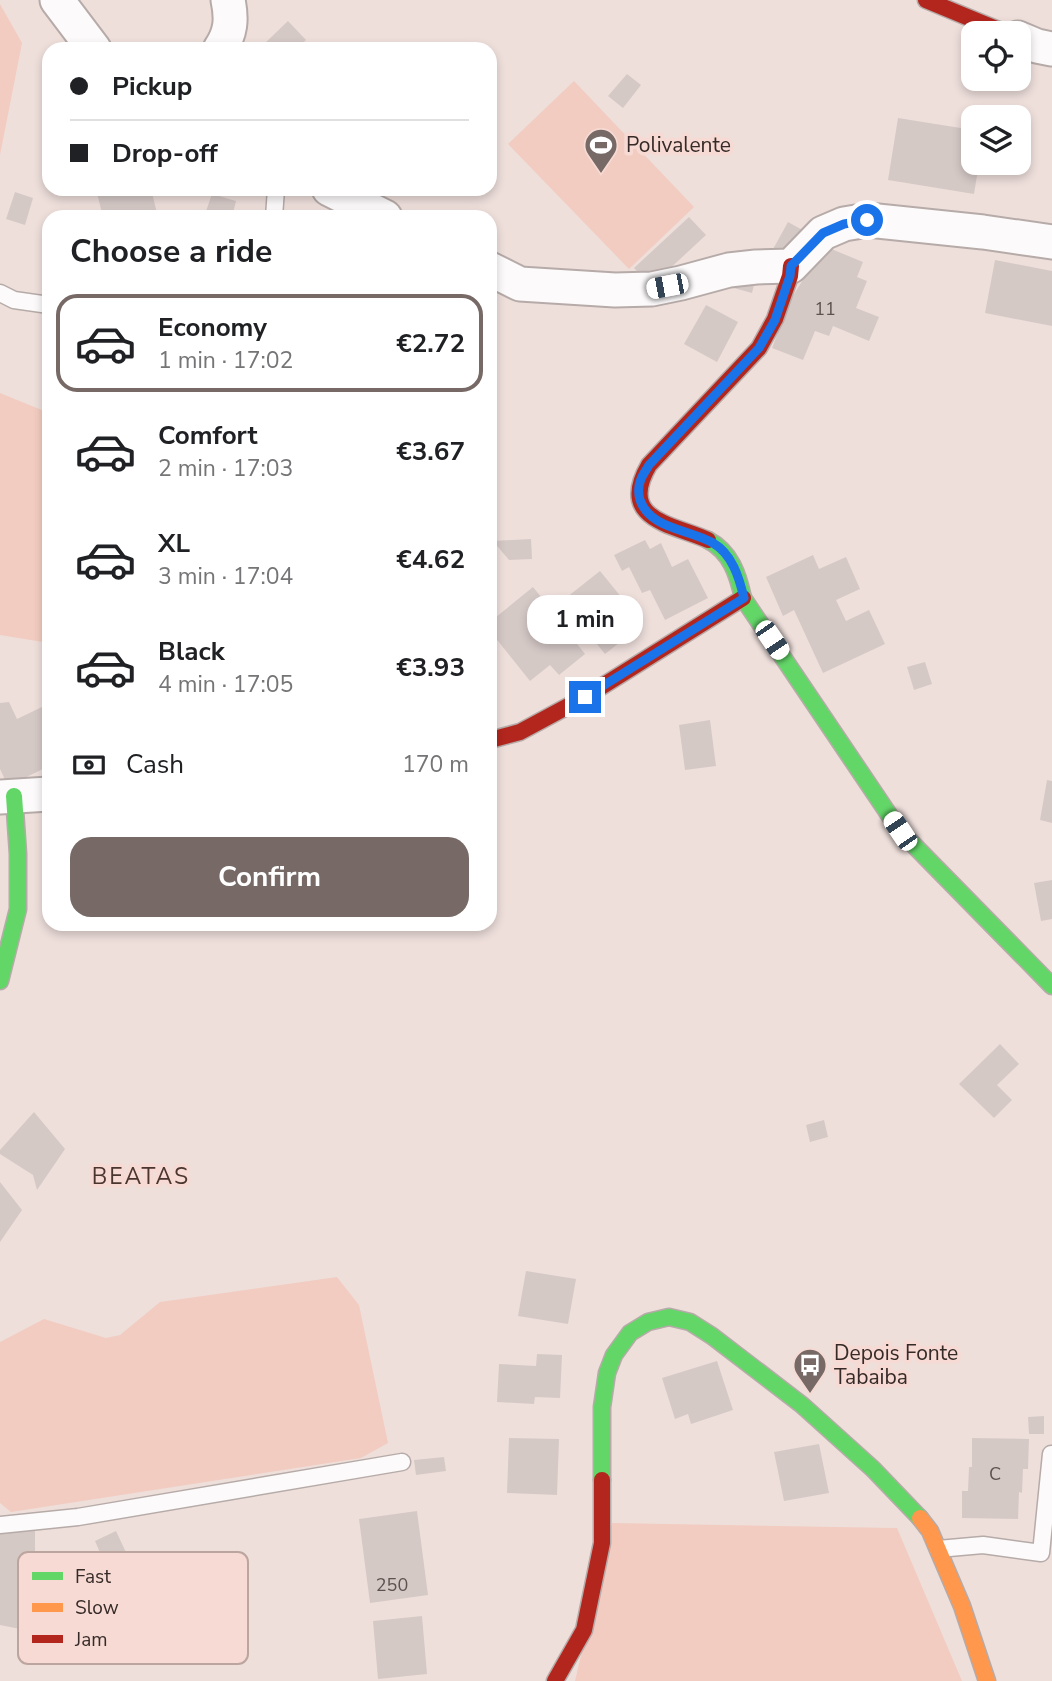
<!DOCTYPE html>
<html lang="en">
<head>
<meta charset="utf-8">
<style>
	:root { --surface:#fff; --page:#f2f2f2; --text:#202124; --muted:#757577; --line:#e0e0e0; --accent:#766966 }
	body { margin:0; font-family:"Nunito Sans",sans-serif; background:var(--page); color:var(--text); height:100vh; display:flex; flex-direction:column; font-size:26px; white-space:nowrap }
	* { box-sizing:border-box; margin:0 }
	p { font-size:23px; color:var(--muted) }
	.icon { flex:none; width:38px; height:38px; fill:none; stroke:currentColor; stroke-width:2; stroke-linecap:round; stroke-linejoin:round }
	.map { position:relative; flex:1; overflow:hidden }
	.drawer { position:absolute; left:42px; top:210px; width:455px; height:721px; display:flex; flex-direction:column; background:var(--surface); border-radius:21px; box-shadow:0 4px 10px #0003 }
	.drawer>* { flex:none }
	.hud { position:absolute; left:42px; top:42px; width:455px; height:154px; border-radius:21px; box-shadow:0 4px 10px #0003; display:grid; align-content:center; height:154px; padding:0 28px; background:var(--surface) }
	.buttons { position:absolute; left:961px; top:21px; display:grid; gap:14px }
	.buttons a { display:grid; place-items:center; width:70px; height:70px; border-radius:14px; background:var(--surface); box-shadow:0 4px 10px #0003; font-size:35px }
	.end { position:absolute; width:32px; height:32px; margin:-16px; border:9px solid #1a73e8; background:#fff; box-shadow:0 0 0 4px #fff }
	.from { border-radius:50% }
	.bubble { position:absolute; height:49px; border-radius:21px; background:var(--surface); box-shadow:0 4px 10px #0003; font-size:23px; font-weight:700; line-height:49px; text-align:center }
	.car { position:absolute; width:21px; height:42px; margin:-21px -10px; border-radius:9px; box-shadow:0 0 5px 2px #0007; background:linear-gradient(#fff 24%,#345 0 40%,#fff 0 76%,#345 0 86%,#fff 0) }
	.hud b { display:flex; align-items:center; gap:24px; height:66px; font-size:26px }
	.hud b+b { border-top:2px solid var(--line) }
	.hud i { width:18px; height:18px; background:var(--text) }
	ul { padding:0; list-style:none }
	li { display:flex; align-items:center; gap:21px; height:98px; margin:0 14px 10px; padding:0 14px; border:4px solid transparent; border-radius:21px }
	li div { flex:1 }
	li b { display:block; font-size:26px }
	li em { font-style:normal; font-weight:700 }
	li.selected { border-color:var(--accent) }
	li>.icon { width:63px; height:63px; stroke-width:1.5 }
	h2 { padding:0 28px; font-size:32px; line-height:84px }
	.pay { display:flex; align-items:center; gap:18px; height:77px; padding:0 28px; font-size:26px }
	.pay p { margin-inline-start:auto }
	.primary-button { display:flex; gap:14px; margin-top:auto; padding:14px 28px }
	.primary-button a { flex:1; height:80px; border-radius:21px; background:var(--accent); color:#fff; font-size:28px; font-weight:700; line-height:80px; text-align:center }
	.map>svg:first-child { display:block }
	.green { fill:#f2ccc1 }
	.building { fill:#d5c9c6 }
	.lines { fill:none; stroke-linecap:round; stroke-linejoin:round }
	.lane-casing { stroke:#b6aba8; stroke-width:19 }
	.street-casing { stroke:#b6aba8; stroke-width:37 }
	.fast-casing { stroke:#b6aba8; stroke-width:19 }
	.slow-casing { stroke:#b6aba8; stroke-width:19 }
	.jam-casing { stroke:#b6aba8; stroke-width:19 }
	.lane { stroke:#fcfafa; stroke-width:16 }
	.street { stroke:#fcfafa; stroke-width:33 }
	.fast { stroke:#63d668; stroke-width:16 }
	.slow { stroke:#ff974d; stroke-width:16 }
	.jam { stroke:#b3261e; stroke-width:16 }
	.route { stroke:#1a73e8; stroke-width:9 }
	.labels { text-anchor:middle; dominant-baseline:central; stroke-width:7; stroke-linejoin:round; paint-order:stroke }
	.number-label { font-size:18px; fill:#5d524f }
	.poi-label { font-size:21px; fill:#352a27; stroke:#f6dad3; text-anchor:start }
	.neighbourhood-label { font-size:23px; letter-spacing:2px; fill:#4a352f; stroke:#f6dad3 }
	.key { fill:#f6dad3; stroke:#bca59f; stroke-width:2 }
	.key-label { font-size:19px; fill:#352a27 }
</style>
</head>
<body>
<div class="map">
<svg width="1052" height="1681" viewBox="0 0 1052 1681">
	<rect width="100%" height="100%" fill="#eedfdb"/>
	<!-- green -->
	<g class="green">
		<polygon points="0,4 22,43 0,155"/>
		<polygon points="574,81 694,207 629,269 508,144"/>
		<polygon points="0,393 49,413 49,643 0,635"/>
		<polygon points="337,1277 359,1305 388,1443 361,1458 11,1512 0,1503 0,1342 44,1319 106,1338 120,1335 160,1302"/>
		<polygon points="612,1523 897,1528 962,1681 575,1681"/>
	</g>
	<!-- building -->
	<g class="building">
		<polygon points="288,21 306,40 297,49 266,49 263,45"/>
		<polygon points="627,74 641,85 623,108 608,96"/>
		<polygon points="898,118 973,130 973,163 979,163 974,194 888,180"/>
		<polygon points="96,189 151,189 158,217 103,217"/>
		<polygon points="15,192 33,198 25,225 6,219"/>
		<polygon points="212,194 236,201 232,217 204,217"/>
		<polygon points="689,217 706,235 651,286 634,268"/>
		<polygon points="788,222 806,232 790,261 772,251"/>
		<polygon points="824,246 863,262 857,277 867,281 856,308 879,317 869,341 833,326 829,336 815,331 803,360 772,348 791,299"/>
		<polygon points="995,260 1052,271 1052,326 985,313"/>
		<polygon points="737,276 756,277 752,293 730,287"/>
		<polygon points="706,305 738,322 717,362 684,344"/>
		<polygon points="531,539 532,559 509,560 493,541"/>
		<polygon points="645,540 650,549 661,543 672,567 688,559 708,598 665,620 650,590 642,593 629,567 622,571 614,555"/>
		<polygon points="813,555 819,569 846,557 860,589 836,600 846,621 869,610 885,644 823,673 794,610 783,616 766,577"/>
		<polygon points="600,571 643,624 605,654 562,601"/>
		<polygon points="533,587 550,608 542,614 563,641 570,635 585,654 559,675 550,665 530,681 490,631 490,622"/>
		<polygon points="925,662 932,684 914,690 907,667"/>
		<polygon points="9,702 17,719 44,706 49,716 49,748 44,751 49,762 49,766 8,786 0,769 0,703"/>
		<polygon points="710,720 716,766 685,770 679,725"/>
		<polygon points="1047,780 1052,781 1052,823 1040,820"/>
		<polygon points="1052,880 1052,919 1041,921 1034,883"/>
		<polygon points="1000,1044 1019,1064 997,1085 1012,1100 994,1118 959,1084"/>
		<polygon points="34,1112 65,1149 37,1190 33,1175 0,1154 0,1150"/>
		<polygon points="824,1120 828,1137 810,1142 806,1125"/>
		<polygon points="0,1182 22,1210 0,1242"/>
		<polygon points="526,1271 576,1279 568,1324 518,1316"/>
		<polygon points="537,1354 562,1355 560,1398 535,1397 534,1404 497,1402 499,1364 536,1366"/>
		<polygon points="717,1361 733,1410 691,1424 688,1414 675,1419 662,1378"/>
		<polygon points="1044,1416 1044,1434 1029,1434 1028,1417"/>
		<polygon points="509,1438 559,1439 557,1495 507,1493"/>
		<polygon points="972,1438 1029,1439 1028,1469 1023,1469 1022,1493 1019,1492 1018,1519 962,1518 962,1491 968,1491 969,1467 972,1467"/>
		<polygon points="819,1444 829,1493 784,1501 774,1452"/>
		<polygon points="444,1457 446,1471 416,1475 414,1460"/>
		<polygon points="417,1511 428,1595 370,1603 359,1519"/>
		<polygon points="0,1530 35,1530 35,1632 0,1625"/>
		<polygon points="116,1531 130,1561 108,1571 95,1541"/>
		<polygon points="422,1616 427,1674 378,1679 373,1621"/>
	</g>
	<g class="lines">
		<defs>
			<g id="lane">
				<polyline points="274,217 276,189"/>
				<polyline points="0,293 14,300 49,305"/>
				<polyline points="0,1525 78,1517 402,1462"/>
				<polyline points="938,1549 983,1545 1041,1553 1051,1454"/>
			</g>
			<g id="street">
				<polyline points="57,0 94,49"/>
				<polyline points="1018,38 1037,46 1052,49"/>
				<path d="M220 49C231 33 232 19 228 0"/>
				<polyline points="329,189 385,217"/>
				<polyline points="490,269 520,284 615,290 652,289 681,283 729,270 756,267 791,266 823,233 844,224 868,220 983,232 1052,242"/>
				<polyline points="0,797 49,794"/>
			</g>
			<g id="fast">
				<path d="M708 540C731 552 738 575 743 598L900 831 1052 986"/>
				<polyline points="0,981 18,909 18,854 14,796"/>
				<polyline points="602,1480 602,1407 607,1373 614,1355 630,1333 648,1322 669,1317 690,1322 712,1336 802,1405 873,1469 920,1518"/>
			</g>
			<polyline id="slow" points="920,1518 930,1531 962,1606 987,1681"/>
			<g id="jam">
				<polyline points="926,0 1006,33"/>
				<path d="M708 540C672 524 617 520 649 465L759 348 775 319 790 276 791 266"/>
				<polyline points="490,740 520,732 585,697 743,598"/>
				<polyline points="555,1681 584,1630 602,1543 602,1480"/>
			</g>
		</defs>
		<!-- lane casing -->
		<use href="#lane" class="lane-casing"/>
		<!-- street casing -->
		<use href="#street" class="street-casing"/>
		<!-- fast casing -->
		<use href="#fast" class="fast-casing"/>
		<!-- slow casing -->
		<use href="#slow" class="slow-casing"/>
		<!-- jam casing -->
		<use href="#jam" class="jam-casing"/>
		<!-- lane -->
		<use href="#lane" class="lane"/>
		<!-- street -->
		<use href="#street" class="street"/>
		<!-- fast -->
		<use href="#fast" class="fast"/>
		<!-- slow -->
		<use href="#slow" class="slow"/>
		<!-- jam -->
		<use href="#jam" class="jam"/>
	</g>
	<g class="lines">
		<!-- route -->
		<path class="route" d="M585 697 744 598C739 577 732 554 713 543 689 529 650 529 640 500 638 493 638 486 641 479 643 474 647 469 649 465L759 348 775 320 790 276 791 266 823 233 844 224 867 220"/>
	</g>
	<!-- icons -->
	<defs>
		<symbol id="stadium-pin" viewBox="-11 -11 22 30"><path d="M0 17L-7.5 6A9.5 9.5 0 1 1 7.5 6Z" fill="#766966" stroke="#f6dad3"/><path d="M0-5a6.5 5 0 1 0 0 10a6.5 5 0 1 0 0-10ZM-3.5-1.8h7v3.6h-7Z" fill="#fff"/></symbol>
		<symbol id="bus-pin" viewBox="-11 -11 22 30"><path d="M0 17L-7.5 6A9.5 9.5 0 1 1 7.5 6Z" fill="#766966" stroke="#f6dad3"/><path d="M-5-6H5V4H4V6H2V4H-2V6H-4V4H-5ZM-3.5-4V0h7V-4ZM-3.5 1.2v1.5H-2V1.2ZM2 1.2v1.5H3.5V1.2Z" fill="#fff"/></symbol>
	</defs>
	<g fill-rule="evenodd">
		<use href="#stadium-pin" x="582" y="126" width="38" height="52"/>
		<use href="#bus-pin" x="791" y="1346" width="38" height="52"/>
	</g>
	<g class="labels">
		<!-- number labels -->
		<g class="number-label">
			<text x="825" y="309">11</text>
			<text x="995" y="1474">C</text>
			<text x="392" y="1585">250</text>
		</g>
		<!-- poi labels -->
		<g class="poi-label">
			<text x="626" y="145">Polivalente</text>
			<text x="834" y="1353">Depois Fonte<tspan x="834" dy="24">Tabaiba</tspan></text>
		</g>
		<!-- neighbourhood labels -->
		<g class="neighbourhood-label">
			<text x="141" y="1176">BEATAS</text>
		</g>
	</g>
	<!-- legend -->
	<rect x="18" y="1552" width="230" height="112" rx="10" class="key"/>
	<rect x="32" y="1572" width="31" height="8" fill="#63d668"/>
	<rect x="32" y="1603" width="31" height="9" fill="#ff974d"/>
	<rect x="32" y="1635" width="31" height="8" fill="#b3261e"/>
	<g class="key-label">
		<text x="75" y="1583">Fast</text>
		<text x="75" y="1614">Slow</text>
		<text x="75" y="1646">Jam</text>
	</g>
</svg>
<div class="buttons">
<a><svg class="icon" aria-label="locate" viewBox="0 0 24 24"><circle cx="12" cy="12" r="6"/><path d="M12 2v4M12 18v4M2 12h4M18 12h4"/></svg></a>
<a><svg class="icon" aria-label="layers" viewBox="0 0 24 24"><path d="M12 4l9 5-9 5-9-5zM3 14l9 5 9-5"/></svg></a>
</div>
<i class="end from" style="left:867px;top:220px"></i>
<i class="end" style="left:585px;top:697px"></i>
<div class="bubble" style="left:527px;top:595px;width:116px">1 min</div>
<i class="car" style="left:667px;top:286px;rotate:259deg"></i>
<i class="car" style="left:772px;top:640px;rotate:146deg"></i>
<i class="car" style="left:900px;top:831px;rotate:326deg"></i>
<div class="hud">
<b><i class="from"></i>Pickup</b>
<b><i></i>Drop-off</b>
</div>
<section class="drawer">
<h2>Choose a ride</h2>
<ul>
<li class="selected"><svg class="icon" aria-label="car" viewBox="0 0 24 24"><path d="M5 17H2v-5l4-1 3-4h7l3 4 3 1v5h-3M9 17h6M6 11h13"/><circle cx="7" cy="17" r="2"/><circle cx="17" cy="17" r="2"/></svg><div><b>Economy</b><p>1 min · 17:02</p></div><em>€2.72</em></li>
<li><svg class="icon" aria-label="car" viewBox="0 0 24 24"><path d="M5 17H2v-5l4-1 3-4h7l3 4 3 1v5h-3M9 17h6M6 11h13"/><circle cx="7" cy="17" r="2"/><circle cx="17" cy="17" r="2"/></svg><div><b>Comfort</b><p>2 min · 17:03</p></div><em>€3.67</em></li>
<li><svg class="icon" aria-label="car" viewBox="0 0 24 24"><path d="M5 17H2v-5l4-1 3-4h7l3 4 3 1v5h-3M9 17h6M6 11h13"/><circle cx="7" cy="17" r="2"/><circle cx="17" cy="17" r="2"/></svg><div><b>XL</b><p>3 min · 17:04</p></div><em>€4.62</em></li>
<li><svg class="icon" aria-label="car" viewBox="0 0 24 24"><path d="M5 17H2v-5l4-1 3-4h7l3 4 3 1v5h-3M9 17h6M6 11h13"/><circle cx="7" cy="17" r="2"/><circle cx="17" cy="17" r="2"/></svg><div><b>Black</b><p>4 min · 17:05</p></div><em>€3.93</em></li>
</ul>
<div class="pay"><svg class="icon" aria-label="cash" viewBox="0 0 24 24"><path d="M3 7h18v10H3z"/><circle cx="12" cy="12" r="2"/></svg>Cash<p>170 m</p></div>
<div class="primary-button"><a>Confirm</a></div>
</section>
</div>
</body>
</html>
